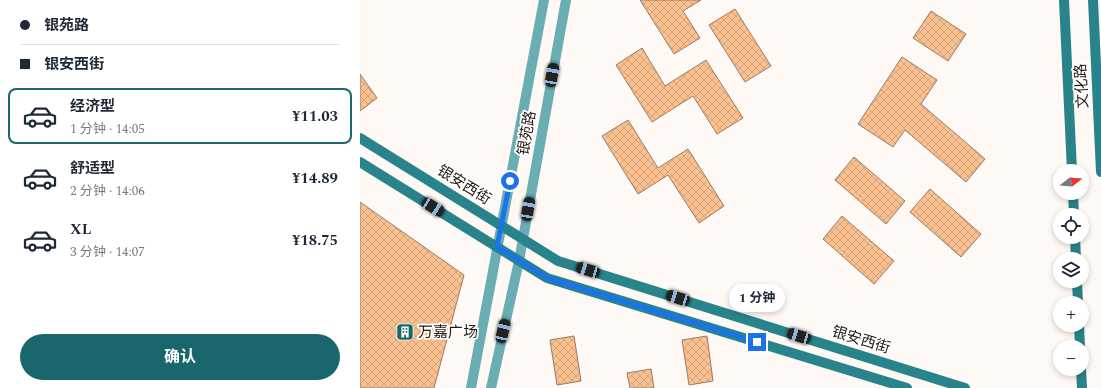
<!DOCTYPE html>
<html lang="zh">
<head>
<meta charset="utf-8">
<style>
	:root { --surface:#fff; --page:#f6f6f7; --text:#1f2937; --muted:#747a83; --line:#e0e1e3; --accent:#19666c }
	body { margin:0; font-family:Spectral,"Noto Sans SC",serif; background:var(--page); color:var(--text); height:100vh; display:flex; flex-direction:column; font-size:15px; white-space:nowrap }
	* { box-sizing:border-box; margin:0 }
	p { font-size:13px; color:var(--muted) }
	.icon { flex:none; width:22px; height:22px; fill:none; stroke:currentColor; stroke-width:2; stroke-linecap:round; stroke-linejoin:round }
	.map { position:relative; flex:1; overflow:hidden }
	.side { display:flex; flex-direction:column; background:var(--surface); width:360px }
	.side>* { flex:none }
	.top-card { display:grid; align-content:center; height:88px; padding:0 20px; background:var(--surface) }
	.needle { width:26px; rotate:73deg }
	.fabs { position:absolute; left:693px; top:164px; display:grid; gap:8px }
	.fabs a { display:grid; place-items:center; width:36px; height:36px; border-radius:50%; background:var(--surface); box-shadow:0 2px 6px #0003; font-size:20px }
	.end { position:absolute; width:18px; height:18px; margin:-9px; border:5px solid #1a73e8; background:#fff; box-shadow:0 0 0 2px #fff }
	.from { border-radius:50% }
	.bubble { position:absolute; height:28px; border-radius:14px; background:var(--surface); box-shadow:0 2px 6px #0003; font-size:13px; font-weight:700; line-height:28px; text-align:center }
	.car { position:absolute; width:12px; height:24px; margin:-12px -6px; border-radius:5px; box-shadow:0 0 3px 1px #0007; background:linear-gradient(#222 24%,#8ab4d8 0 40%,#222 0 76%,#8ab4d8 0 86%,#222 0) }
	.top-card b { display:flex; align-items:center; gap:14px; height:38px; font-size:15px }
	.top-card b+b { border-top:1px solid var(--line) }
	.top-card i { width:10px; height:10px; background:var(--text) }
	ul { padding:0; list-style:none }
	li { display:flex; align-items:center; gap:12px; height:56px; margin:0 8px 6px; padding:0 12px; border:2px solid transparent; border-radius:8px }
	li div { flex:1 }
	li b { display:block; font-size:15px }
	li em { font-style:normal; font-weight:700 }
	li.current { border-color:var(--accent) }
	li>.icon { width:36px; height:36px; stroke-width:1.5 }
	.button { display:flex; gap:8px; margin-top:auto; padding:8px 20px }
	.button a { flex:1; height:46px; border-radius:24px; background:var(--accent); color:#fff; font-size:16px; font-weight:700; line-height:46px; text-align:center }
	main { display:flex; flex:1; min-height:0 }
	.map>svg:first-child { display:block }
	.building { fill:url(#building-cross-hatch); stroke:#957d69 }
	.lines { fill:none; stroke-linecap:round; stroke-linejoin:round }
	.tertiary { stroke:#6aadb2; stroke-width:10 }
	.secondary { stroke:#29838a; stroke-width:10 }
	.route { stroke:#1a73e8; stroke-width:5 }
	.labels { text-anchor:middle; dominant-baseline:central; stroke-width:3.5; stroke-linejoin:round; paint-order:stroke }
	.street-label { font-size:15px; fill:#241a13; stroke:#fff }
	.poi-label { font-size:15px; fill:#241a13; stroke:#fff; text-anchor:start }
</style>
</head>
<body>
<main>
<section class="side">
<div class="top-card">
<b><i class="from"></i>银苑路</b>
<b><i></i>银安西街</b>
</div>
<ul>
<li class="current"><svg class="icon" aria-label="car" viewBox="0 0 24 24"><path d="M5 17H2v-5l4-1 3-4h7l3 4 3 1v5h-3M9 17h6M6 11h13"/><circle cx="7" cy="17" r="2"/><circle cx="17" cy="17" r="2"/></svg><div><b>经济型</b><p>1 分钟 · 14:05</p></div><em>¥11.03</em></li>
<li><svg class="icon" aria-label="car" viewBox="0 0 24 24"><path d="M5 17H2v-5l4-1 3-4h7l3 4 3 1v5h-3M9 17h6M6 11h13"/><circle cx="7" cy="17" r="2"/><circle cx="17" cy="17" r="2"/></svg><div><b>舒适型</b><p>2 分钟 · 14:06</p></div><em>¥14.89</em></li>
<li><svg class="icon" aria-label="car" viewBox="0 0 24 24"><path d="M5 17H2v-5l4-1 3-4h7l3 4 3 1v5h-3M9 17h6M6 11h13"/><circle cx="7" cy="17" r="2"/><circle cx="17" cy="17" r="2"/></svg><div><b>XL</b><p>3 分钟 · 14:07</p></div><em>¥18.75</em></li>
</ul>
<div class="button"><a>确认</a></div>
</section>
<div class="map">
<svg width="741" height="388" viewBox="0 0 741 388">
	<defs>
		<pattern id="building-cross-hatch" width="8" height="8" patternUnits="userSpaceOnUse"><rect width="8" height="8" fill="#fac08f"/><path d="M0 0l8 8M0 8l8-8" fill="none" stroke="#d6a47a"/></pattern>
	</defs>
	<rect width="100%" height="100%" fill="#fef9f4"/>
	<!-- building -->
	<g class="building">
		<polygon points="280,0 341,0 323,11 340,38 314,54"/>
		<polygon points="375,9 411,66 385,82 349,25"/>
		<polygon points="571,11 606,34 588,61 553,38"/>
		<polygon points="282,48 305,86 346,60 383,118 357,134 333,96 292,122 256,65"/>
		<polygon points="542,57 577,80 561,104 625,159 606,182 545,130 533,147 498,124"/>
		<polygon points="0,74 17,98 0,111"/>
		<polygon points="268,120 298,168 328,149 364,206 339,223 308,175 278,194 242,136"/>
		<polygon points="494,157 545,201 526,224 475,180"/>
		<polygon points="570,189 621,234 601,257 550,212"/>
		<polygon points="0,202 104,275 74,388 0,388"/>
		<polygon points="482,216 534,261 514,284 463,239"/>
		<polygon points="214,336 221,381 197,385 190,340"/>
		<polygon points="347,336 353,381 329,385 322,340"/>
		<polygon points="291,369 294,388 270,388 267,373"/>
	</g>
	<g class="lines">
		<!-- tertiary -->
		<g class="tertiary">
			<polyline points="111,388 184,0"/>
			<polyline points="131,388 159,261 206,0"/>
		</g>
		<!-- secondary -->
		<g class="secondary">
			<polyline points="704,0 712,171"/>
			<polyline points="733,0 741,172"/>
			<polyline points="0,138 198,261 605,388"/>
			<polyline points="0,162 187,278 547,388"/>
			<polyline points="713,193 714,215"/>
			<polyline points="715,237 716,259"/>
			<polyline points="717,281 718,303"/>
			<polyline points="719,325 720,347"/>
			<polyline points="721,369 722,388"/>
		</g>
	</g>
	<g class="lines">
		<!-- route -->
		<polyline class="route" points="150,181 137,247 187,278 397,342"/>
	</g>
	<!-- icons -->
	<defs>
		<symbol id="building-square" viewBox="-11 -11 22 22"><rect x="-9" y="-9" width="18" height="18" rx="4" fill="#19666c" stroke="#fff"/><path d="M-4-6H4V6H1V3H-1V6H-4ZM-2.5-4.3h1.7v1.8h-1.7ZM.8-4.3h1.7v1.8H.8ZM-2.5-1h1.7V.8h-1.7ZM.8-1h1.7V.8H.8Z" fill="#fff"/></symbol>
	</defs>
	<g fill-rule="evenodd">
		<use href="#building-square" x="35" y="322" width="20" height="20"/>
	</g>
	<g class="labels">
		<!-- street labels -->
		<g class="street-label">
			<text transform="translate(722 86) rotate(-93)">文化路</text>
			<text transform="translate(167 133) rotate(-80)">银苑路</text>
			<text transform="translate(104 185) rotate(32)">银安西街</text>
			<text transform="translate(501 340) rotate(17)">银安西街</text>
		</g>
		<!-- poi labels -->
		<g class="poi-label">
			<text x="58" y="332">万嘉广场</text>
		</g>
	</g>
</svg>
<div class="fabs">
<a><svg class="needle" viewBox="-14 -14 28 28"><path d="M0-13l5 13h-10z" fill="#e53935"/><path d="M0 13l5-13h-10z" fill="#747a83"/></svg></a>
<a><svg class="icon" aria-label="locate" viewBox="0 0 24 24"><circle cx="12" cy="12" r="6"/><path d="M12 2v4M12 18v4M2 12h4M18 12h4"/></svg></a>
<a><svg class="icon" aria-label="layers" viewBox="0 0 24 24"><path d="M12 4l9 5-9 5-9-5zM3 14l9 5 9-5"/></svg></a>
<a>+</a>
<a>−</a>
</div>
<i class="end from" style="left:150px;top:181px"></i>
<i class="end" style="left:397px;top:342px"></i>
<div class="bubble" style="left:369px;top:284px;width:56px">1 分钟</div>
<i class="car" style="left:192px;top:75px;rotate:10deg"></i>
<i class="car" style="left:73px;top:207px;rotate:122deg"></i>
<i class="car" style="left:168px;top:209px;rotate:10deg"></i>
<i class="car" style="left:228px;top:270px;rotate:287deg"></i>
<i class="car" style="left:318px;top:298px;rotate:287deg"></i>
<i class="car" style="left:143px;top:331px;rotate:13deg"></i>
<i class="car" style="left:439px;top:336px;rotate:287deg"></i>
</div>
</main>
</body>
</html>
